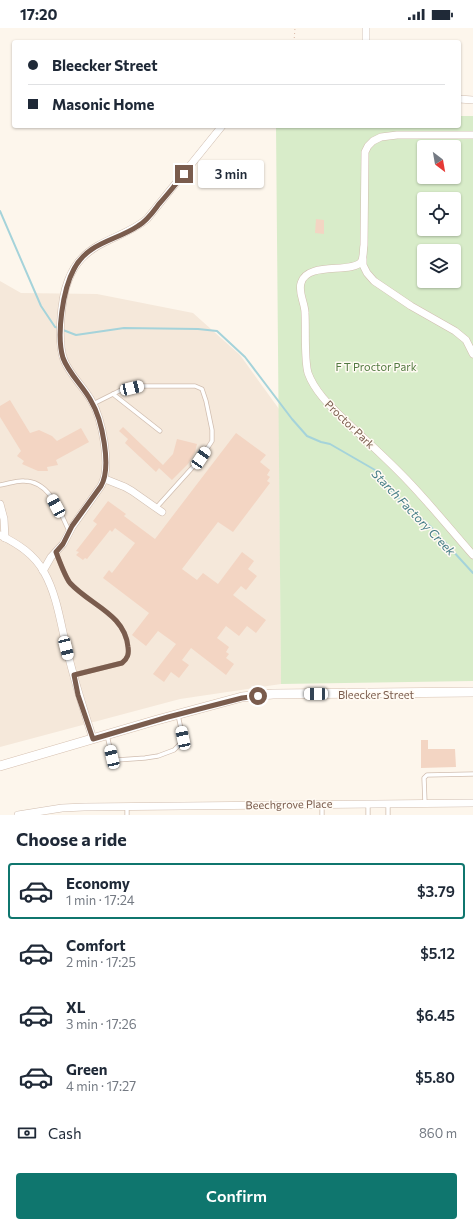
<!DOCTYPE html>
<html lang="en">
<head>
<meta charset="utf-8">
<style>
	:root { --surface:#fff; --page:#f2f2f3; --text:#1f2937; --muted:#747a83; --line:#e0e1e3; --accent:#0f766e }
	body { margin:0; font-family:Commissioner,sans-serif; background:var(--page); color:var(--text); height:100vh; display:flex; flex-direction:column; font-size:15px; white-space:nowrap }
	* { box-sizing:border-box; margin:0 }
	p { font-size:13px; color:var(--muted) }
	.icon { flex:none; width:22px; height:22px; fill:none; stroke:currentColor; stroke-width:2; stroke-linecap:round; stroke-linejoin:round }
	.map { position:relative; height:787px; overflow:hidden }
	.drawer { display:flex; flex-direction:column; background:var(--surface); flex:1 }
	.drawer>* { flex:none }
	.guide { position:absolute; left:12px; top:12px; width:449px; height:88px; border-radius:4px; box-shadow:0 1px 3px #0004; display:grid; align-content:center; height:88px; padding:0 16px; background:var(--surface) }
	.needle { width:26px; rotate:149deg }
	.controls { position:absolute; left:417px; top:112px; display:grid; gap:8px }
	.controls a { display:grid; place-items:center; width:44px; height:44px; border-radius:4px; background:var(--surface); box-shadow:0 1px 3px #0004; font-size:20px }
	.end { position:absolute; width:18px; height:18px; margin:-9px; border:5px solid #7a5c4d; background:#fff; box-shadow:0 0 0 2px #fff }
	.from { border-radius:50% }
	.bubble { position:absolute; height:28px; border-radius:4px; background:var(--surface); box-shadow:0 1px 3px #0004; font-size:13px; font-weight:600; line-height:28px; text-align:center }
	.car { position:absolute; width:12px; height:24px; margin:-12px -6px; border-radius:5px; box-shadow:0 0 3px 1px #0007; background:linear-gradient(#fff 24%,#345 0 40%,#fff 0 76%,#345 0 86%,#fff 0) }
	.guide b { display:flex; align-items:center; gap:14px; height:38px; font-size:15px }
	.guide b+b { border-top:1px solid var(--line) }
	.guide i { width:10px; height:10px; background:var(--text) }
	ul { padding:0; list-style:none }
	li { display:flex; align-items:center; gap:12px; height:56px; margin:0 8px 6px; padding:0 8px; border:2px solid transparent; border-radius:4px }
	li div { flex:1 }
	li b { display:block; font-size:15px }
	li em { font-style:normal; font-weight:600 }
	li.active { border-color:var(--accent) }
	li>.icon { width:36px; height:36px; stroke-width:1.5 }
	h2 { padding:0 16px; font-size:18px; line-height:48px }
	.pay { display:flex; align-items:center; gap:10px; height:44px; padding:0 16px; font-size:15px }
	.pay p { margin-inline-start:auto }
	.cta { display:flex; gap:8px; margin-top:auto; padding:8px 16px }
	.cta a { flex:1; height:46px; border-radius:4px; background:var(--accent); color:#fff; font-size:16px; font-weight:600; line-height:46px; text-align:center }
	.status { display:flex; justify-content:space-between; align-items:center; height:28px; padding:0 20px; background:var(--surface); direction:ltr }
	.status svg { height:11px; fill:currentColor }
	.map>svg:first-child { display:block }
	.residential { fill:#f5e8da }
	.green { fill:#d8ecc9; fill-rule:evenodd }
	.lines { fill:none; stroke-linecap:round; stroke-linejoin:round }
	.stream { stroke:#a5d3da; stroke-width:2 }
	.building { fill:#f3d5c3 }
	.lane-casing { stroke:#d1beb0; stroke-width:5 }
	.street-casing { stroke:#d1beb0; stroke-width:8 }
	.secondary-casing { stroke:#d6c0b0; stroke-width:10 }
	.path { stroke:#d9b8a5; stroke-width:1; stroke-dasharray:1 3; stroke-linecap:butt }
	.lane { stroke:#fff; stroke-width:3.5 }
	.street { stroke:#fff; stroke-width:7 }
	.secondary { stroke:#fff; stroke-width:9 }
	.route { stroke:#7a5c4d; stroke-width:5 }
	.labels { text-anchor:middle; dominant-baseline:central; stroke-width:3; stroke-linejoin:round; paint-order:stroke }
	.park-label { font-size:11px; fill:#537a41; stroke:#fffaf3 }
	.street-label { font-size:11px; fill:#7a5c4d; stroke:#fffaf3 }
	.water-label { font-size:12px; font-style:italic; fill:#437c86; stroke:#fffaf3 }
</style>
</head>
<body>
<div class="status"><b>17:20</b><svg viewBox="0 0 49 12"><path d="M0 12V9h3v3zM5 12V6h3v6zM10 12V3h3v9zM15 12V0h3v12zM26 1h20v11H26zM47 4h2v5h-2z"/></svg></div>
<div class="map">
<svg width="473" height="787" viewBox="0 0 473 787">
	<rect width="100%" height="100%" fill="#fdf6ec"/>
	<!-- residential -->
	<polygon class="residential" points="0,253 21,265 97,266 193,285 240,327 279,381 281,656 180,671 0,719"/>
	<!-- green -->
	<path class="green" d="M459 88H473V653L281 656 276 98H459ZM424 119H454V149H424ZM424 171H454V201H424ZM424 223H454V253H424Z"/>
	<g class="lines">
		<!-- stream -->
		<g class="stream">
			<polyline points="0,183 41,278 55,299 59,300"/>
			<polyline points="63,302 76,307 124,300 198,301 217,303 245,329 292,391 307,408 321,414 330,416 375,442 396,468 430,498 473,545"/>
		</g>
	</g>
	<!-- building -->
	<g class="building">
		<polygon points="316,191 324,192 324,206 315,205"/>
		<polygon points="10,372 30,405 39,402 52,408 57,413 81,400 89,414 56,432 58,437 47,439 48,443 38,443 22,436 24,433 17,428 21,423 0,389 0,378"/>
		<polygon points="123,399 163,437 173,426 177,411 197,416 195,424 188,436 172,452 159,440 156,444 125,415 128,411 119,403"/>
		<polygon points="236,405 266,427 260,434 270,442 267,447 270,449 267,453 270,455 233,504 218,494 182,541 197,552 203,545 218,556 242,524 254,533 248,541 257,548 246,562 241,558 233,567 266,592 256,605 247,598 239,608 226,598 217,610 229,619 226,624 229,626 226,630 234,636 226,647 191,620 182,632 189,637 179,650 171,644 164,654 153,646 176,616 158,603 146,618 132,607 149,585 103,550 109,542 112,545 135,515 115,500 112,504 110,502 87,531 85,530 83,532 76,527 79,524 76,523 97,496 93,493 108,473 126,486 124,488 155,511"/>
		<polygon points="421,712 428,712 428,721 455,721 456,739 421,740"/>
	</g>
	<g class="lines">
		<defs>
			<g id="lane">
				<polyline points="113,366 160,403"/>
				<polyline points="93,376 121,362 142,358 195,358 202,361 206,373 212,402 212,413 201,430 156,480"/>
				<path d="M0 457C8 456 17 452 24 453 50 453 60 484 69 503"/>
				<path d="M56 524C59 532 65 549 70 555 90 577 125 586 128 619 129 626 128 630 122 635L73 647"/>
				<polyline points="107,707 112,729 117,732 145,730 158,728 174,722 180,716 183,710 178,687"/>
				<polyline points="425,775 424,750 427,747 473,746"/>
				<polyline points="322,776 322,787"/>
				<polyline points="368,776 368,787"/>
				<polyline points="388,776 388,787"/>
				<polyline points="127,787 127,779"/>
			</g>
			<g id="street">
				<polyline points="366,0 366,14"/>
				<polyline points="459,71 473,72"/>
				<path d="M473 107H397L381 109 373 113 368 118 365 124 364 217C363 222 364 230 361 234 351 246 307 233 301 255 298 265 305 275 305 285 306 301 304 331 308 345 316 367 336 383 352 399 370 416 389 433 407 452 430 476 451 502 473 527"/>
				<polyline points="363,231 363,237 367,245 374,253 411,278 455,303 466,312 473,326"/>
				<polyline points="105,451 125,459 132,463 162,484"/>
				<polyline points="0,476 4,491 5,510"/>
				<path d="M0 507C18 516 34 526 44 544 58 569 61 599 68 626 75 655 84 683 93 711"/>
				<path d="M43 543 51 529 63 516 72 499 101 458C112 439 102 390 91 372 83 358 70 347 64 332 57 314 61 271 68 253 71 245 76 236 82 230 100 211 127 208 147 191L222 98"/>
				<polyline points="18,787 62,780 84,779 473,775"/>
			</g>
			<polyline id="secondary" points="0,738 157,692 242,669 273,666 473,664"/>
		</defs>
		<!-- lane casing -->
		<use href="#lane" class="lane-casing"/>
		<!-- street casing -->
		<use href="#street" class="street-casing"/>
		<!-- secondary casing -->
		<use href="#secondary" class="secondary-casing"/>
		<!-- path -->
		<polyline class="path" points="294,14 295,0"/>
		<!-- lane -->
		<use href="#lane" class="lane"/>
		<!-- street -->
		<use href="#street" class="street"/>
		<!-- secondary -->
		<use href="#secondary" class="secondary"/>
	</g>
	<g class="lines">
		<!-- route -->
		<path class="route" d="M184 146C176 156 168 166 159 176 153 184 147 193 138 198 116 213 88 214 74 241 63 261 56 307 63 330 69 346 83 358 91 373 102 391 112 439 101 458L72 498 63 516 56 524C59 532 66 550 70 555 90 577 125 586 128 619 129 626 128 630 122 635L74 647 78 667 93 711 168 689 242 670 258 668"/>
	</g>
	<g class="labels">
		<!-- park labels -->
		<g class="park-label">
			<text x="376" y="338">F T Proctor Park</text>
		</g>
		<!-- street labels -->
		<g class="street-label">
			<text transform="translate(350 396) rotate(44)">Proctor Park</text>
			<text x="376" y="666">Bleecker Street</text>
			<text transform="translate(289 776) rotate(-1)">Beechgrove Place</text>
		</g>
		<!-- water labels -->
		<g class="water-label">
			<text transform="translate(414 484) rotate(46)">Starch Factory Creek</text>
		</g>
	</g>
</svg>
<div class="controls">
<a><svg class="needle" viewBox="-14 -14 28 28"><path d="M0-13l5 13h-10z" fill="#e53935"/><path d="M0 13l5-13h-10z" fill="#747a83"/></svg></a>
<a><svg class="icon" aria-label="locate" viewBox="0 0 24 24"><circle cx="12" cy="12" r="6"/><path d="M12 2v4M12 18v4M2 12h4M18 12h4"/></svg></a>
<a><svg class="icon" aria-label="layers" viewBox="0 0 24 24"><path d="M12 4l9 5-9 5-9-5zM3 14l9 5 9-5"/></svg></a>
</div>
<i class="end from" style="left:258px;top:668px"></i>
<i class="end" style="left:184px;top:146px"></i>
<div class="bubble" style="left:198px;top:132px;width:66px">3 min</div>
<i class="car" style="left:132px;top:360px;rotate:77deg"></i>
<i class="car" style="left:201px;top:430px;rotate:34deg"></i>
<i class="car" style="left:56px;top:478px;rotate:332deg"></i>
<i class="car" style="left:66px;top:620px;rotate:166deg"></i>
<i class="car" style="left:316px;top:666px;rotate:270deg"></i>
<i class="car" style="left:183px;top:710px;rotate:348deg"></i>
<i class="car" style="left:112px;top:729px;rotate:347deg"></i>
<div class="guide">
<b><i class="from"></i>Bleecker Street</b>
<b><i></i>Masonic Home</b>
</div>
</div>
<section class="drawer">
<h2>Choose a ride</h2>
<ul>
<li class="active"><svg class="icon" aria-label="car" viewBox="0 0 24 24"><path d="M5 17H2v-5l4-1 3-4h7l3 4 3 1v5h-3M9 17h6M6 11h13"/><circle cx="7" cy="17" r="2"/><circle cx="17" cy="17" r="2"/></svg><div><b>Economy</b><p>1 min · 17:24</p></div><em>$3.79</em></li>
<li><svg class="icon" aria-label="car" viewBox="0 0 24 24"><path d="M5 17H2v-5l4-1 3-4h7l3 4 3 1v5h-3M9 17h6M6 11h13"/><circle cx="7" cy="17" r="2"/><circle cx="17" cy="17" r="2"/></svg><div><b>Comfort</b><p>2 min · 17:25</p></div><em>$5.12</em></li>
<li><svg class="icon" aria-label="car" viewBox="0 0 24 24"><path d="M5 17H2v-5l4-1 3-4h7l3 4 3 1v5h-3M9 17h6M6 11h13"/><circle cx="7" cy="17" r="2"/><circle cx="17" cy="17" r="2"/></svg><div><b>XL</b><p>3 min · 17:26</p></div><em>$6.45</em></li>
<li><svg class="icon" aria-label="car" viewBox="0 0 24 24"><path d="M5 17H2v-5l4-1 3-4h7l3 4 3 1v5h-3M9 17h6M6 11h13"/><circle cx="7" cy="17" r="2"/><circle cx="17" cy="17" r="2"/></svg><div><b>Green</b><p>4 min · 17:27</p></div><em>$5.80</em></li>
</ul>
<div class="pay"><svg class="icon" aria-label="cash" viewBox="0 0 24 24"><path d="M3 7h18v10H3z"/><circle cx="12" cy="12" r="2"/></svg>Cash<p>860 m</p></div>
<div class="cta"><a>Confirm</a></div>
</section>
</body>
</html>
